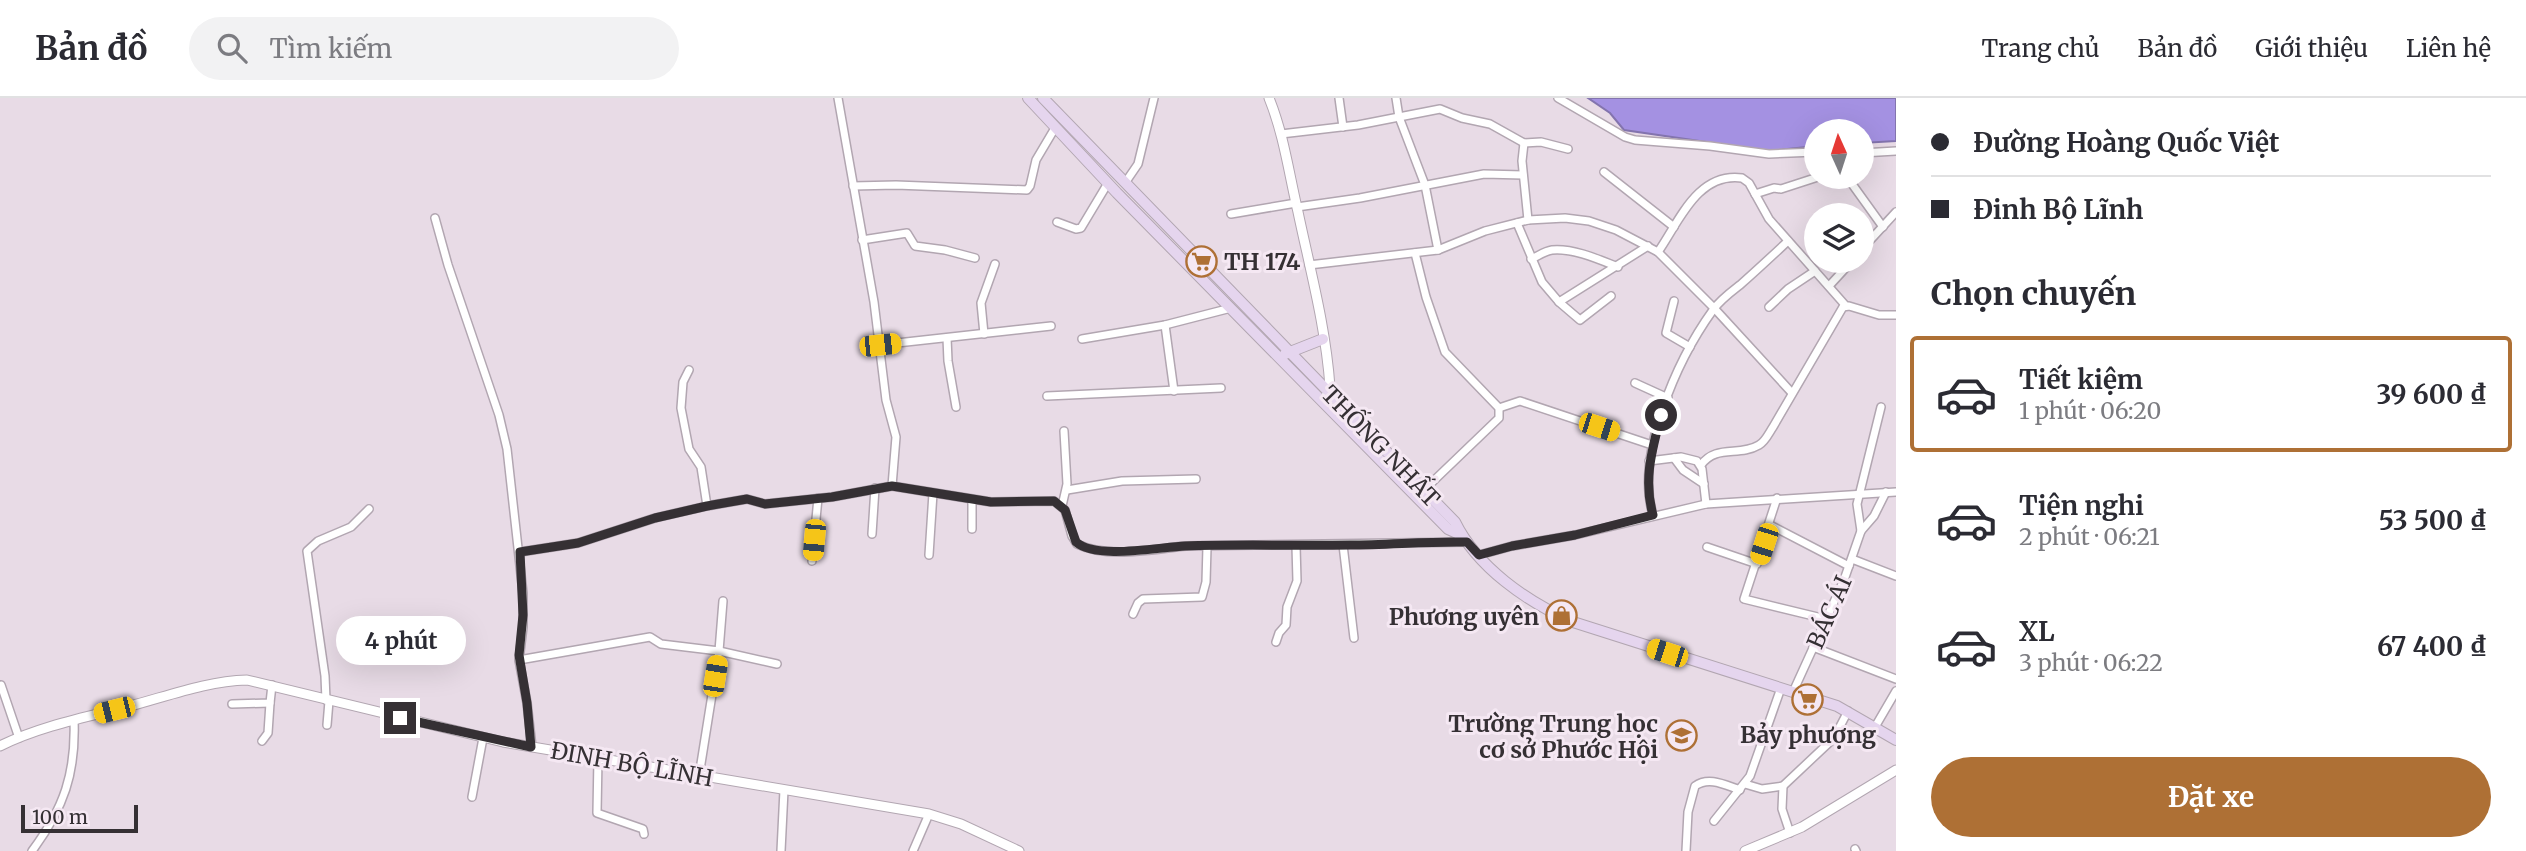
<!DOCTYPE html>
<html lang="vi">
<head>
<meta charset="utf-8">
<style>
	:root { --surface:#fff; --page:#f2f2f3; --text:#2b2b33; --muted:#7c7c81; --line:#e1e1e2; --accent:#ae7035 }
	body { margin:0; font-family:Merriweather,serif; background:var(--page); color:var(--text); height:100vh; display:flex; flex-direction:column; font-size:26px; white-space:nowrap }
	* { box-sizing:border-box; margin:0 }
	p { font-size:23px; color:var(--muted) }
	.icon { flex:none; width:38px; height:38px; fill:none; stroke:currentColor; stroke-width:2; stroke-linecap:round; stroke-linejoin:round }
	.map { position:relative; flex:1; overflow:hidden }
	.sheet { display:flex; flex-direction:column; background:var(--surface); width:630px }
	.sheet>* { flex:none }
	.top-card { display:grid; align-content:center; height:154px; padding:0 35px; background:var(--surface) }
	.needle { width:46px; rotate:357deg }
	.buttons { position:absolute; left:1804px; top:21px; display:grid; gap:14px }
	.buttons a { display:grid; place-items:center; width:70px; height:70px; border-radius:50%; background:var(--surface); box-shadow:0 7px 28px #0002; font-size:35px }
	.scale { position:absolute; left:21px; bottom:18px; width:117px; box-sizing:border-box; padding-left:7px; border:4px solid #353034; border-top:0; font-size:19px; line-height:24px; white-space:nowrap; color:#353034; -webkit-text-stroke:5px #f5e8f3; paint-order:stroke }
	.end { position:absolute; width:32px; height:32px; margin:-16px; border:9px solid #353034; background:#fff; box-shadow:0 0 0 4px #fff }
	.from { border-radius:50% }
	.bubble { position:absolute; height:49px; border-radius:24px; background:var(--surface); box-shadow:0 7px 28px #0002; font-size:23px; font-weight:700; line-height:49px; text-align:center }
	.car { position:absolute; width:21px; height:42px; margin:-21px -10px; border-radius:9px; box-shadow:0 0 5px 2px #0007; background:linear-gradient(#f5c518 24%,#345 0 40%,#f5c518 0 76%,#345 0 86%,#f5c518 0) }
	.top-card b { display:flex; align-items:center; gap:24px; height:66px; font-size:26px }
	.top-card b+b { border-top:2px solid var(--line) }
	.top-card i { width:18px; height:18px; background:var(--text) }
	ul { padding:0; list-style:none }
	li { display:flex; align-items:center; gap:21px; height:116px; margin:0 14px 10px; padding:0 21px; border:4px solid transparent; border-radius:7px }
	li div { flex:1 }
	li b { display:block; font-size:26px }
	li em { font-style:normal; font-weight:700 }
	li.selected { border-color:var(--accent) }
	li>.icon { width:63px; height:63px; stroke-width:1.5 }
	h2 { padding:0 35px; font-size:32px; line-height:84px }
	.button { display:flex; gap:14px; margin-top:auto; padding:14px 35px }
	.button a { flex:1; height:80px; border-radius:42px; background:var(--accent); color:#fff; font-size:28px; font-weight:700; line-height:80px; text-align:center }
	header { display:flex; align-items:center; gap:42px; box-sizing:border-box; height:98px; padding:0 35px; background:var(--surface); border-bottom:2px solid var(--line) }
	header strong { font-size:33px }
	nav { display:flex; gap:38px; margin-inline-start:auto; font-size:24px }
	.search { width:490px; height:63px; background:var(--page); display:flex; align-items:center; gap:18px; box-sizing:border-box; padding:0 24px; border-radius:38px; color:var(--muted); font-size:26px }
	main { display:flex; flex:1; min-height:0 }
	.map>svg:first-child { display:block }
	.water { fill:#a491e2; stroke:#8374ae; stroke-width:2 }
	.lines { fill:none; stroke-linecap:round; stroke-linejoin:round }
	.minor-casing { stroke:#b2a6b1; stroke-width:10 }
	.tertiary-casing { stroke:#b2a6b1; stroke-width:11 }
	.secondary-casing { stroke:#b2a6b1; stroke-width:12 }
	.minor { stroke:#fff; stroke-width:7 }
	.tertiary { stroke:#fff; stroke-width:9 }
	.secondary { stroke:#e5d5ee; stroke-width:10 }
	.route { stroke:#353034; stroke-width:9 }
	.labels { text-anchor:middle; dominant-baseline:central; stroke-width:6; stroke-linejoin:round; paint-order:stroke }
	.poi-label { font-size:23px; font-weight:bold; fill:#353034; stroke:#f5e8f3; text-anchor:end }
	.street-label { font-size:23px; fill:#353034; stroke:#f5e8f3 }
</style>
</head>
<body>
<header>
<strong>Bản đồ</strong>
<div class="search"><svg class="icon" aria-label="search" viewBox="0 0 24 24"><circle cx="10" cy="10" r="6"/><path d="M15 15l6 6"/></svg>Tìm kiếm</div>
<nav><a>Trang chủ</a><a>Bản đồ</a><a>Giới thiệu</a><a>Liên hệ</a></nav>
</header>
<main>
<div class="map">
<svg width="1896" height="753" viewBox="0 0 1896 753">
	<rect width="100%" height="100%" fill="#e8dbe6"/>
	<!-- water -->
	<polygon class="water" points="1588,0 1896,0 1896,43 1862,45 1862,33 1816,33 1816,48 1768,53 1624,32 1610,15"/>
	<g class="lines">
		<defs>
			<g id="minor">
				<polyline points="838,0 874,204 886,302 896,339 892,388"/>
				<polyline points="1339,0 1343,29"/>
				<polyline points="1396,0 1399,19 1425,87 1438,152"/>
				<polyline points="1558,0 1625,39 1635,42 1710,48 1769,56 1816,54"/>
				<polyline points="1281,36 1358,27 1440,11 1462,20 1490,26 1524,45 1541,44 1568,51"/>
				<polyline points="1524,45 1522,63 1528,122"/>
				<polyline points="1862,55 1896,53"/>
				<polyline points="1604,74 1674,129"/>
				<polyline points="1847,79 1883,129"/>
				<polyline points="1125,85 1138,66 1154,0"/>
				<polyline points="853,88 896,87 1027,92 1030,88 1036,62 1055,30"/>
				<polyline points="1755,96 1774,90 1781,91 1818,79"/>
				<polyline points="1297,109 1360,100 1484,76 1523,77"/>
				<polyline points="1231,116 1296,105"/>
				<polyline points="435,120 448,167 499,317 507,351 523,495 523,529 519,562 527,605 532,649"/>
				<polyline points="1057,124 1076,131 1081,130 1108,85"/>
				<polyline points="1517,125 1542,184 1559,204 1648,148"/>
				<polyline points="862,142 907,135 915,148 945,152 975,160"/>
				<polyline points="1862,151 1896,114"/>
				<path d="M1658 154C1679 124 1697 74 1742 80L1749 85 1769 121 1846 208"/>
				<polyline points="1415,155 1426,199 1445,254 1499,310 1499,320 1424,392"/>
				<path d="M1531 161C1538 158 1545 153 1552 152 1573 150 1598 161 1618 169"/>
				<polyline points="1309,167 1438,152 1485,133 1528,122 1565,120 1589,123 1616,132 1658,154 1714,210 1792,295"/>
				<polyline points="1829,188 1852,163"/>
				<polyline points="1674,203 1666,235 1690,249"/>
				<polyline points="1559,204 1580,222 1611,198"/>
				<polyline points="1769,209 1788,191 1815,173"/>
				<polyline points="1165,227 1174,293"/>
				<polyline points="984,236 981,205 995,166"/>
				<polyline points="947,240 948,263 956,309"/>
				<polyline points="1082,241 1165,227 1231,210"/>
				<polyline points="879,247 1051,228"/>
				<polyline points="689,272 683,284 681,310 689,351 701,369 707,408"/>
				<polyline points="1635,285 1668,300"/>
				<polyline points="1047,298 1221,290"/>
				<polyline points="1499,310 1520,303 1652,347"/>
				<polyline points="1674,360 1683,372 1704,386"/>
				<polyline points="1649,363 1681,359 1697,363 1702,371 1706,406"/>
				<path d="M1701 367C1716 346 1739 359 1759 347 1765 344 1769 335 1773 329L1843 209 1849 208 1879 217H1896"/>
				<polyline points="1067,392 1122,383 1196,381"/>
				<polyline points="1777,400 1744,501 1826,521"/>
				<polyline points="972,402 972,431"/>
				<polyline points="1062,408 1067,386 1064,333"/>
				<path d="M1653 417C1635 356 1677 262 1713 212 1720 202 1731 194 1740 187 1757 172 1772 158 1788 143"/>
				<polyline points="1770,427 1849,468"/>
				<polyline points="1861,433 1857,406 1881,309"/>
				<polyline points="872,436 875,390"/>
				<polyline points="1343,447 1354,540"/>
				<polyline points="1707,449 1757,466"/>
				<path d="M520 454 578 445 655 420 707 408 747 401 765 406 832 399 892 388 991 404 1054 403 1065 412 1072 438 1077 446C1108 461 1153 451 1186 448L1467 444"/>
				<polyline points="929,457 933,395"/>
				<polyline points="1479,457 1512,448 1575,437 1706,406 1896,394"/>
				<polyline points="1852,461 1896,478"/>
				<polyline points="812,463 818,400"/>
				<polyline points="1133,516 1138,505 1143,501 1202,499 1206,484 1207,449"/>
				<polyline points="1276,544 1279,535 1286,527 1287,509 1297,483 1296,448"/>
				<polyline points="1813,549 1896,581"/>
				<polyline points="519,562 650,539 661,546 719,553 723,503"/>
				<polyline points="1,587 19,640"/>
				<polyline points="1793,594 1844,482 1861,433 1874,418 1886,394"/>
				<polyline points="326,602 325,578 307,453 318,443 351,429 369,411"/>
				<polyline points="232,606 270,605 272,587"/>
				<polyline points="327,627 329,603"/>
				<polyline points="1875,629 1896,593"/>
				<polyline points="262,643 268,635 270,605"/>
				<polyline points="598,660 597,715 643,731 644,736"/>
				<polyline points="699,678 719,553 777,566"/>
				<polyline points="1745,686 1762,691 1783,688 1834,640 1848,613"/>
				<polyline points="1783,688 1782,711 1790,735"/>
				<polyline points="472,699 483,640"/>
				<polyline points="1714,723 1750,678 1781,590"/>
				<polyline points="1855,751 1856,753"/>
				<path d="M32 753C64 710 76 675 74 622"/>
				<polyline points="781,753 784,692"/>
				<polyline points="913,753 929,716"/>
				<path d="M1686 753 1688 714 1695 688C1709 678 1725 687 1740 692"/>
			</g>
			<g id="tertiary">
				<path d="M1269 0C1284 37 1289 76 1298 114 1310 171 1326 230 1330 289V294L1326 298"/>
				<path d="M0 648C40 628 87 619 130 608 168 598 207 583 247 582L503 644 929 716 961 726 1019 753"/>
				<polyline points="1745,753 1802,729 1896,672"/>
			</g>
			<g id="secondary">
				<polyline points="1028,0 1117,95 1448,431 1461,437"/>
				<path d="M1043 0 1455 424C1477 469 1527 504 1573 524L1837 608 1896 642"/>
				<polyline points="1285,256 1323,241"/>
			</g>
		</defs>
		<!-- minor casing -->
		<use href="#minor" class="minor-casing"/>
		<!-- tertiary casing -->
		<use href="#tertiary" class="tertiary-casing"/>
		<!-- secondary casing -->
		<use href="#secondary" class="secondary-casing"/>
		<!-- minor -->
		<use href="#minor" class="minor"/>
		<!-- tertiary -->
		<use href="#tertiary" class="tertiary"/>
		<!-- secondary -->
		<use href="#secondary" class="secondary"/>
	</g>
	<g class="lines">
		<!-- route -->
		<path class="route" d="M400 620 531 649 527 605 519 557 523 517 520 454 578 445 655 420 707 408 747 401 765 406 832 399 892 388 991 404 1054 403 1065 412 1076 444C1096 462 1159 449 1185 448 1240 446 1295 448 1350 447 1389 447 1428 443 1467 444L1479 457 1512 448 1575 437 1653 417C1643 382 1652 352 1661 317"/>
	</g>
	<!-- icons -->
	<defs>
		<symbol id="supermarket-ring" viewBox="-11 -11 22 22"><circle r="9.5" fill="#f5e8f3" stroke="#ae7035" stroke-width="1.5"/><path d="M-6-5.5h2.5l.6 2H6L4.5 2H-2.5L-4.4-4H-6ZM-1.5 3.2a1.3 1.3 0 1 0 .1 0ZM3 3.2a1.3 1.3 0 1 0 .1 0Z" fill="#ae7035"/></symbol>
		<symbol id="shop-ring" viewBox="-11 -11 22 22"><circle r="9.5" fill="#f5e8f3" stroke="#ae7035" stroke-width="1.5"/><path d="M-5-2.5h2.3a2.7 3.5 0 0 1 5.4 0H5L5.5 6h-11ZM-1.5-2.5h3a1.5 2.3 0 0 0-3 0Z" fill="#ae7035"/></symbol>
		<symbol id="school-ring" viewBox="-11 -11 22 22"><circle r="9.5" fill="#f5e8f3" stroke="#ae7035" stroke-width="1.5"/><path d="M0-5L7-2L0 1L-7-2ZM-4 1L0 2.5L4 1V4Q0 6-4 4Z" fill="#ae7035"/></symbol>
	</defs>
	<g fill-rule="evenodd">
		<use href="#supermarket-ring" x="1184" y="146" width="35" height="35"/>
		<use href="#shop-ring" x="1544" y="500" width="35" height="35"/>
		<use href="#supermarket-ring" x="1790" y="584" width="35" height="35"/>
		<use href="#school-ring" x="1664" y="620" width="35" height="35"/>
	</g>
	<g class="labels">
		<!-- poi labels -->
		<g class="poi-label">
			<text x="1224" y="163" text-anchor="start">TH 174</text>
			<text x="1539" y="518">Phương uyên</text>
			<text x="1658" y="625">Trường Trung học<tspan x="1658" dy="26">cơ sở Phước Hội</tspan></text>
			<text x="1808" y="636" text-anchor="middle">Bảy phượng</text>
		</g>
		<!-- street labels -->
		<g class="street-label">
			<text transform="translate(1381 348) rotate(46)">THỐNG NHẤT</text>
			<text transform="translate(1829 514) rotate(-66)">BÁC ÁI</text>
			<text transform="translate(632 666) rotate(10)">ĐINH BỘ LĨNH</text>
		</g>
	</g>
</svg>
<div class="buttons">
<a><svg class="needle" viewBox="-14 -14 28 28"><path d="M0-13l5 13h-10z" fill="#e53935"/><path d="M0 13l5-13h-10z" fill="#7c7c81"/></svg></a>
<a><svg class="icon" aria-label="layers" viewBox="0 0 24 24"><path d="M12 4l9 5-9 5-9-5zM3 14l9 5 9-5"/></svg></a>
</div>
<div class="scale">100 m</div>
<i class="end from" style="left:1661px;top:317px"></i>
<i class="end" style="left:400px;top:620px"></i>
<div class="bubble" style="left:336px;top:518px;width:130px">4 phút</div>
<i class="car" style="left:880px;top:247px;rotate:84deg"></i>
<i class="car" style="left:1599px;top:329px;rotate:108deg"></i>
<i class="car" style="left:814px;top:442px;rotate:185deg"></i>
<i class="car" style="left:1764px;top:446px;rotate:198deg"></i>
<i class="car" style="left:1667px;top:555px;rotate:288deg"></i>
<i class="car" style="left:715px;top:578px;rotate:9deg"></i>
<i class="car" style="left:114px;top:612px;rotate:256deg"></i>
</div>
<section class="sheet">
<div class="top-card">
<b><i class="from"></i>Đường Hoàng Quốc Việt</b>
<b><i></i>Đinh Bộ Lĩnh</b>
</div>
<h2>Chọn chuyến</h2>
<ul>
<li class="selected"><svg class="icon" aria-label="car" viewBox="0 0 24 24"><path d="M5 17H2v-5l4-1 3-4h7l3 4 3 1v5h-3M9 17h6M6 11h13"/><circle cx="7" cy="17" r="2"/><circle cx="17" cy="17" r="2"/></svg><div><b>Tiết kiệm</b><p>1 phút · 06:20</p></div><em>39 600 ₫</em></li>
<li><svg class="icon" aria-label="car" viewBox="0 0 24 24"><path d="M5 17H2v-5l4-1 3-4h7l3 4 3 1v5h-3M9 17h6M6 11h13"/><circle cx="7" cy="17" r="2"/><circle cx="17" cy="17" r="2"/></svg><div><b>Tiện nghi</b><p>2 phút · 06:21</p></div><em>53 500 ₫</em></li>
<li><svg class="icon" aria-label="car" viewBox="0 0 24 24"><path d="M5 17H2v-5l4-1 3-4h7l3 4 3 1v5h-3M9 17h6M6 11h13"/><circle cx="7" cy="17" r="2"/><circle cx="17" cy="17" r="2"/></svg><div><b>XL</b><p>3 phút · 06:22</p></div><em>67 400 ₫</em></li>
</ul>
<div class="button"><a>Đặt xe</a></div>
</section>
</main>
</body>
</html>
